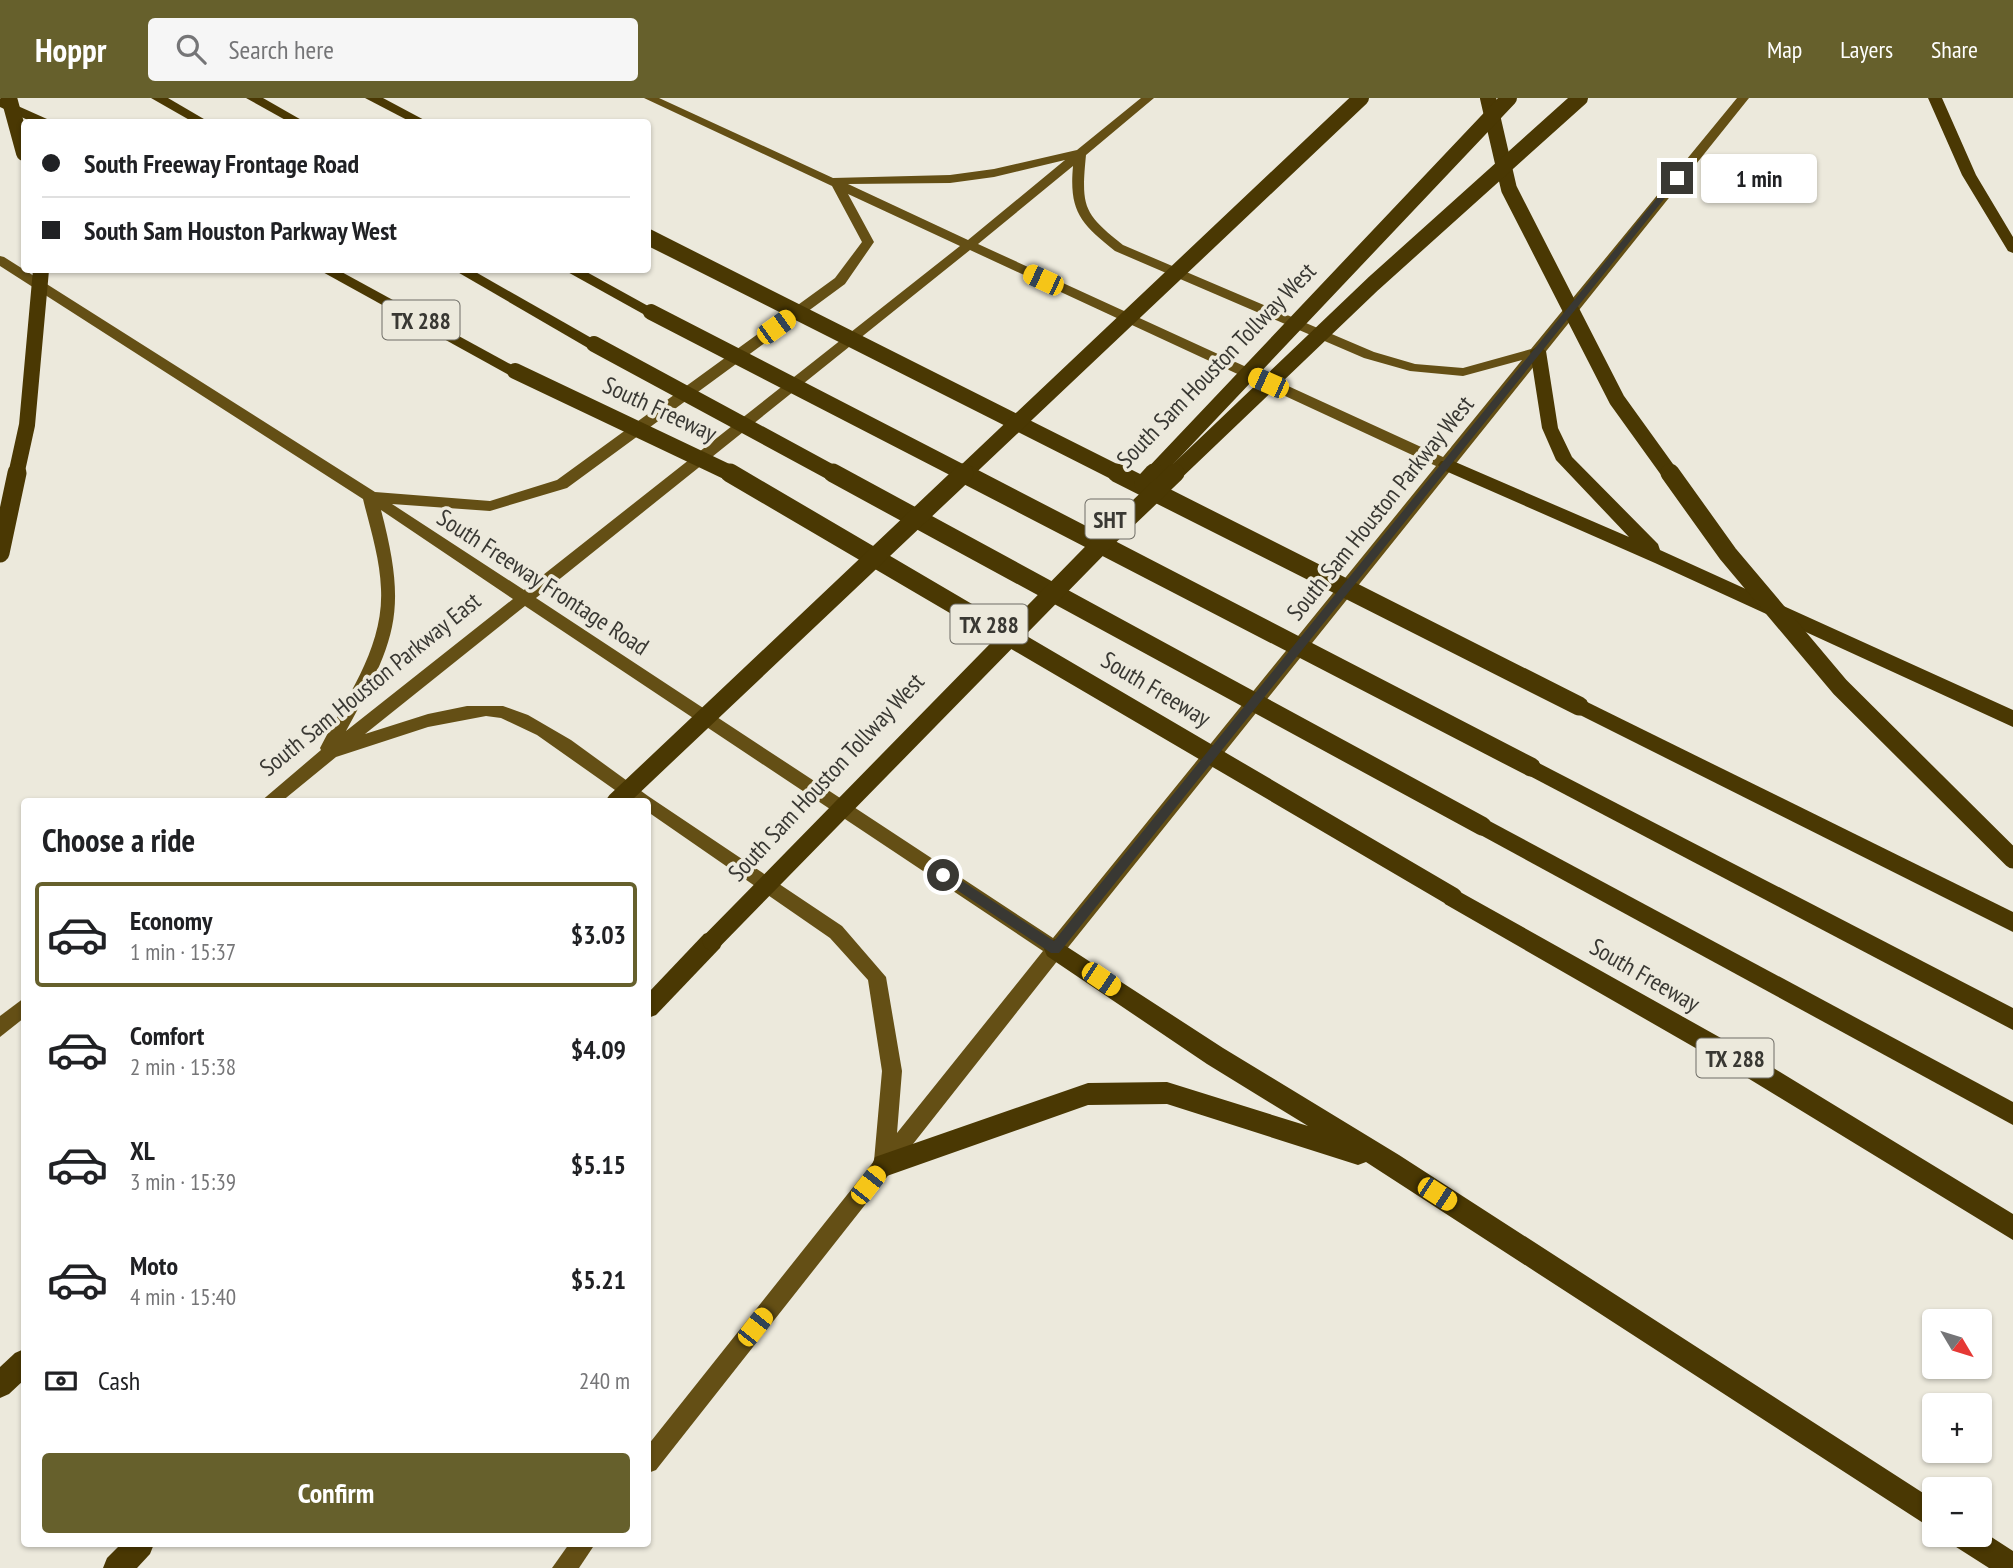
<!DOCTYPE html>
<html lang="en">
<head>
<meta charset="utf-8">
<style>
	:root { --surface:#fff; --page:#f6f6f6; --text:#202124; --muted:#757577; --line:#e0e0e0; --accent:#66602c }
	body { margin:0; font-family:"PT Sans Narrow",sans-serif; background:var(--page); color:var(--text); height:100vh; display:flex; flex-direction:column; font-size:26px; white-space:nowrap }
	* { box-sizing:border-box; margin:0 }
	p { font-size:23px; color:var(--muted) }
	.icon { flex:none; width:38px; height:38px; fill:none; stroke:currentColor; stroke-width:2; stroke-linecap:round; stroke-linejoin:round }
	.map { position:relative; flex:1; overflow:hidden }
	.details { position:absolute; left:21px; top:700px; width:630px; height:749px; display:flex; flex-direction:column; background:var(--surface); border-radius:7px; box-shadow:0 2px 5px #0004 }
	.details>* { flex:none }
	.top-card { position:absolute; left:21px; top:21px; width:630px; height:154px; border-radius:7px; box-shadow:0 2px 5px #0004; display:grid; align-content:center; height:154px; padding:0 21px; background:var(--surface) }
	.needle { width:46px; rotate:128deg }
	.fabs { position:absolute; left:1922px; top:1211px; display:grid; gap:14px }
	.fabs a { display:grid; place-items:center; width:70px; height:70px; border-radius:7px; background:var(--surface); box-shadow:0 2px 5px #0004; font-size:35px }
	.end { position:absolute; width:32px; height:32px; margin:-16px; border:9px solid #393833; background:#fff; box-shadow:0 0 0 4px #fff }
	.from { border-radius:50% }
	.bubble { position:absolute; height:49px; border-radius:7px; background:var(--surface); box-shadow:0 2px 5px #0004; font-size:23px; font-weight:800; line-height:49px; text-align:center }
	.car { position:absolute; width:21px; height:42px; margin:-21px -10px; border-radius:9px; box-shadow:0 0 5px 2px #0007; background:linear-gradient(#f5c518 24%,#345 0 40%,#f5c518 0 76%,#345 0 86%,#f5c518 0) }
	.top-card b { display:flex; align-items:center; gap:24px; height:66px; font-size:26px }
	.top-card b+b { border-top:2px solid var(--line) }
	.top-card i { width:18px; height:18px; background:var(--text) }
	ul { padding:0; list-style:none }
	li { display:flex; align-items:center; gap:21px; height:105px; margin:0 14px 10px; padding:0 7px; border:4px solid transparent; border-radius:7px }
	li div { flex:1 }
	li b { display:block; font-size:26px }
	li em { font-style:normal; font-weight:800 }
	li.on { border-color:var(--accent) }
	li>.icon { width:63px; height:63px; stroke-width:1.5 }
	h2 { padding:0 21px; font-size:32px; line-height:84px }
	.pay { display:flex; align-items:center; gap:18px; height:77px; padding:0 21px; font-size:26px }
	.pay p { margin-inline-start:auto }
	.primary-button { display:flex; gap:14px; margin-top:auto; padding:14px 21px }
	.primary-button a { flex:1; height:80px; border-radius:7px; background:var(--accent); color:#fff; font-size:28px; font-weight:800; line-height:80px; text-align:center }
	header { display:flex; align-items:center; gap:42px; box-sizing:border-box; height:98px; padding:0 35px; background:var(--accent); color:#fff }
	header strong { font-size:33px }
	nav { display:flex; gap:38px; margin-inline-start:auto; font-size:24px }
	.search { width:490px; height:63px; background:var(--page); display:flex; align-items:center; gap:18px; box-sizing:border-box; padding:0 24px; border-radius:7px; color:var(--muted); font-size:26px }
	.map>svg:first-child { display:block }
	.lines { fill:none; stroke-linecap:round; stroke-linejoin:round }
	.major { fill:#644f15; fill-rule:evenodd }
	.highway { fill:#4a3803; fill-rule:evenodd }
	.highway-bridge-far1 { stroke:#4a3803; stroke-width:16 }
	.highway-bridge { stroke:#4a3803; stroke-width:19 }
	.route { fill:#393833 }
	.labels { text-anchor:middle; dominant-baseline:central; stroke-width:7; stroke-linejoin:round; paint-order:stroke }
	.shield { fill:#ece9dc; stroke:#6f6d66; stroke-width:2 }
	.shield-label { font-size:23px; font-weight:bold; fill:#393833 }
	.street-label { font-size:24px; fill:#393833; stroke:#ece9dc }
</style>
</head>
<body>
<header>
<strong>Hoppr</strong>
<div class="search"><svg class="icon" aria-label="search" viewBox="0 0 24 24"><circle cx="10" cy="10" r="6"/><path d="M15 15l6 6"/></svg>Search here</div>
<nav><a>Map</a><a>Layers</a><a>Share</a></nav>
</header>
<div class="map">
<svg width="2013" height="1470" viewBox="0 0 2013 1470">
	<rect width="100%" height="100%" fill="#ece9dc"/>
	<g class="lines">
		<!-- major -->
		<g class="major">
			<path d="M644 0H659L833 80 950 77 994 71 1077 52 1141 0H1154L1086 57C1081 109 1083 115 1123 147L1374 254 1415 266 1463 270 1531 251 1737 0H1749L1062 857 656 1372 648 1375V1347L874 1063 882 973 868 882 830 840 648 714V704H632L537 637 501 620 486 618 428 629 336 659 281 704H260L321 652 320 650C346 600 384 550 381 491 380 460 370 430 363 401L0 168V158L4 159 375 394 490 403 557 382 835 180 862 144 832 88ZM1065 62 968 142 848 86 950 85 994 79ZM1073 68C1069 113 1080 125 1115 153L1364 260 1410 273 1463 278 1522 262 1443 359 978 146ZM848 96 960 148 524 492 392 406 490 413 567 390 845 186 874 144ZM970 152 1436 368 1053 840 536 500ZM381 412 513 501 346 633C396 542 408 515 381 412ZM525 508 1043 853 897 1035 902 973 886 879 842 828 648 698 571 642 528 617 503 608H467L428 616 365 636Z"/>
			<polygon points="24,900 24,920 0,939 0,918"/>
			<polygon points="569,1446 595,1446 579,1470 552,1470"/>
		</g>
		<!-- highway -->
		<g class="highway">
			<polygon points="0,0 47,21 49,24 32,24 0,9"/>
			<polygon points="151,0 168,0 209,24 193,24"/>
			<polygon points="246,0 263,0 305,24 289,24"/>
			<polygon points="365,0 383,0 428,24 411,24"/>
			<polygon points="1928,0 1942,0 1976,77 2013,139 2013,155 2008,153 1962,77"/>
			<polygon points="319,172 338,172 523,273 521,277 509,277"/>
			<polygon points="454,172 472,172 602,246 594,251 588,250"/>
			<polygon points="564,172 583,172 659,214 651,219 645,217"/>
			<polygon points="1538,248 1546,253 1558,330 1572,359 1658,446 1660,452 2013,612 2013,629 1655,465 1441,371 1438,367 1441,363 1453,363 1629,439 1556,362 1542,330 1530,253"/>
			<polygon points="1579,600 2013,814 2013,834 1572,613 1569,608 1572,603"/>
			<polygon points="1531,661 2013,910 2013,932 1524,675 1521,669 1524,663"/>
			<polygon points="1482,719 2013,1004 2013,1027 1475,734 1472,728 1475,722"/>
			<polygon points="1453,790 1762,963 2013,1116 2013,1142 1746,979 1445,806 1442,799 1445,792"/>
			<polygon points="712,833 720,836 723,843 720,850 656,917 648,920 648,895 704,836"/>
			<polygon points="1055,841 1223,950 1399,1057 1934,1402 1934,1432 1366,1064 1358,1067 1167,1006 1088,1007 884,1079 875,1075 872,1067 875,1059 1088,985 1167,984 1308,1028 1207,966 1047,858 1044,851 1047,844"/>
			<polygon points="24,1251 24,1282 9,1296 0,1300 0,1269 15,1255"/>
			<polygon points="1979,1431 2013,1453 2013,1470 1989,1470 1953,1447 1949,1437 1979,1437"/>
			<polygon points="121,1446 154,1446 150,1456 137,1470 103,1470 107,1460"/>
		</g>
		<!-- highway-bridge-far1 -->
		<g class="highway-bridge-far1">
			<polyline points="9,0 24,55"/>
			<polyline points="1488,0 1509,91 1617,302 1671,377"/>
			<polyline points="648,139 1121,377"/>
			<polyline points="651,214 967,377"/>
			<polyline points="594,246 836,377"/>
			<polyline points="515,273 734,377"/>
			<polyline points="16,377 27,327 41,172"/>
			<polyline points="962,377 1361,0"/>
			<polyline points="1152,377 1509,0"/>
			<polyline points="1173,377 1373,186 1580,0"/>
		</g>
		<!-- highway-bridge -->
		<g class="highway-bridge">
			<polyline points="730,375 1453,799"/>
			<polyline points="833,375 1482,728"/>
			<polyline points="963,375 1531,669"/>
			<polyline points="1117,375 1579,608"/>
			<polyline points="1670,375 1728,456 1840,589 2013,761"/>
			<polyline points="1144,386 1154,375"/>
			<polyline points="0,455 17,375"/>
			<polyline points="616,704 964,375"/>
			<polyline points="712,843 1107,440 1175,375"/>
		</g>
	</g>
	<!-- route -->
	<polygon class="route" points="1674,79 1681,80 1059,855 1051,855 939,780 939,773 947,773 1054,843"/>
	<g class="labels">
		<!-- shield labels -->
		<g class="shield">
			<rect x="382.5" y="202.5" width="77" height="39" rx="5"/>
			<rect x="1085.5" y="401.5" width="49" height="39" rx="5"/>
			<rect x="950.5" y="506.5" width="77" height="39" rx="5"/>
			<rect x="1696.5" y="940.5" width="77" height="39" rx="5"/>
		</g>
		<g class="shield-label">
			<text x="421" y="222">TX 288</text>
			<text x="1110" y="421">SHT</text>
			<text x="989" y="526">TX 288</text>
			<text x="1735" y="960">TX 288</text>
		</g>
		<!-- street labels -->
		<g class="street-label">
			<text transform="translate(1216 267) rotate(-46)">South Sam Houston Tollway West</text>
			<text transform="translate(660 311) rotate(25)">South Freeway</text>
			<text transform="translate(1380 410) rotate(-51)">South Sam Houston Parkway West</text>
			<text transform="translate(543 484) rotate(33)">South Freeway Frontage Road</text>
			<text transform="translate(370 586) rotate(-39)">South Sam Houston Parkway East</text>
			<text transform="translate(1156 591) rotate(31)">South Freeway</text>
			<text transform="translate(826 679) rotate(-47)">South Sam Houston Tollway West</text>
			<text transform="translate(1645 877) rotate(30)">South Freeway</text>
		</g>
	</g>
</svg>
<div class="fabs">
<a><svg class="needle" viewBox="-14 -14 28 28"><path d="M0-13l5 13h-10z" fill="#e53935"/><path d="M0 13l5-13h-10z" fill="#757577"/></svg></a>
<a>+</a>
<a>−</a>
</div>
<i class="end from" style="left:943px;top:777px"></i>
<i class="end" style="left:1677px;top:80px"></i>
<div class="bubble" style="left:1701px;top:56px;width:116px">1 min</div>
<i class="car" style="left:1043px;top:182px;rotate:295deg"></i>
<i class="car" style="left:776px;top:229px;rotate:54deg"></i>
<i class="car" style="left:1268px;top:285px;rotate:294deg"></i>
<i class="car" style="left:1101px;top:881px;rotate:124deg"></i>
<i class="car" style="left:868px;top:1087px;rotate:38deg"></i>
<i class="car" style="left:1437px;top:1096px;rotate:123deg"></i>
<i class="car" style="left:755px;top:1229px;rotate:38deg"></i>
<div class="top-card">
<b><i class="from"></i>South Freeway Frontage Road</b>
<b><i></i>South Sam Houston Parkway West</b>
</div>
<section class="details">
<h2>Choose a ride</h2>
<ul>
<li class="on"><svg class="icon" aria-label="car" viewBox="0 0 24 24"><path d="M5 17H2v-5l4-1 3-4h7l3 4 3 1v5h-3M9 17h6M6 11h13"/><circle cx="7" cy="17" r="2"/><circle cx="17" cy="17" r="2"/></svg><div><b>Economy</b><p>1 min · 15:37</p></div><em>$3.03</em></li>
<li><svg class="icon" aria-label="car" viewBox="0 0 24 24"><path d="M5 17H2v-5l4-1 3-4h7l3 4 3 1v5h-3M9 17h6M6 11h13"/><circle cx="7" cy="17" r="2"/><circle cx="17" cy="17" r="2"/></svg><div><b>Comfort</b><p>2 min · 15:38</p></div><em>$4.09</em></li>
<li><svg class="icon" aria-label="car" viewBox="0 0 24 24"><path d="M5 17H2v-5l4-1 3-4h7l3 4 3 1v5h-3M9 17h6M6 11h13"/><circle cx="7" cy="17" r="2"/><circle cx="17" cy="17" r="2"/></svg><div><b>XL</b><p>3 min · 15:39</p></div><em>$5.15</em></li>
<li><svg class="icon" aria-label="car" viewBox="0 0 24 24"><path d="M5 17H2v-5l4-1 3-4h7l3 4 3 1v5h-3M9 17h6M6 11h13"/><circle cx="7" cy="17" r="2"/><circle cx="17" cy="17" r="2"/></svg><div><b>Moto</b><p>4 min · 15:40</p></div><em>$5.21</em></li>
</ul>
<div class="pay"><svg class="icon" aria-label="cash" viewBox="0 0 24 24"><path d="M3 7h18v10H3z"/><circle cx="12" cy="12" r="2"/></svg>Cash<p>240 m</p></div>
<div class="primary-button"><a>Confirm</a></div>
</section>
</div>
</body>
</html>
